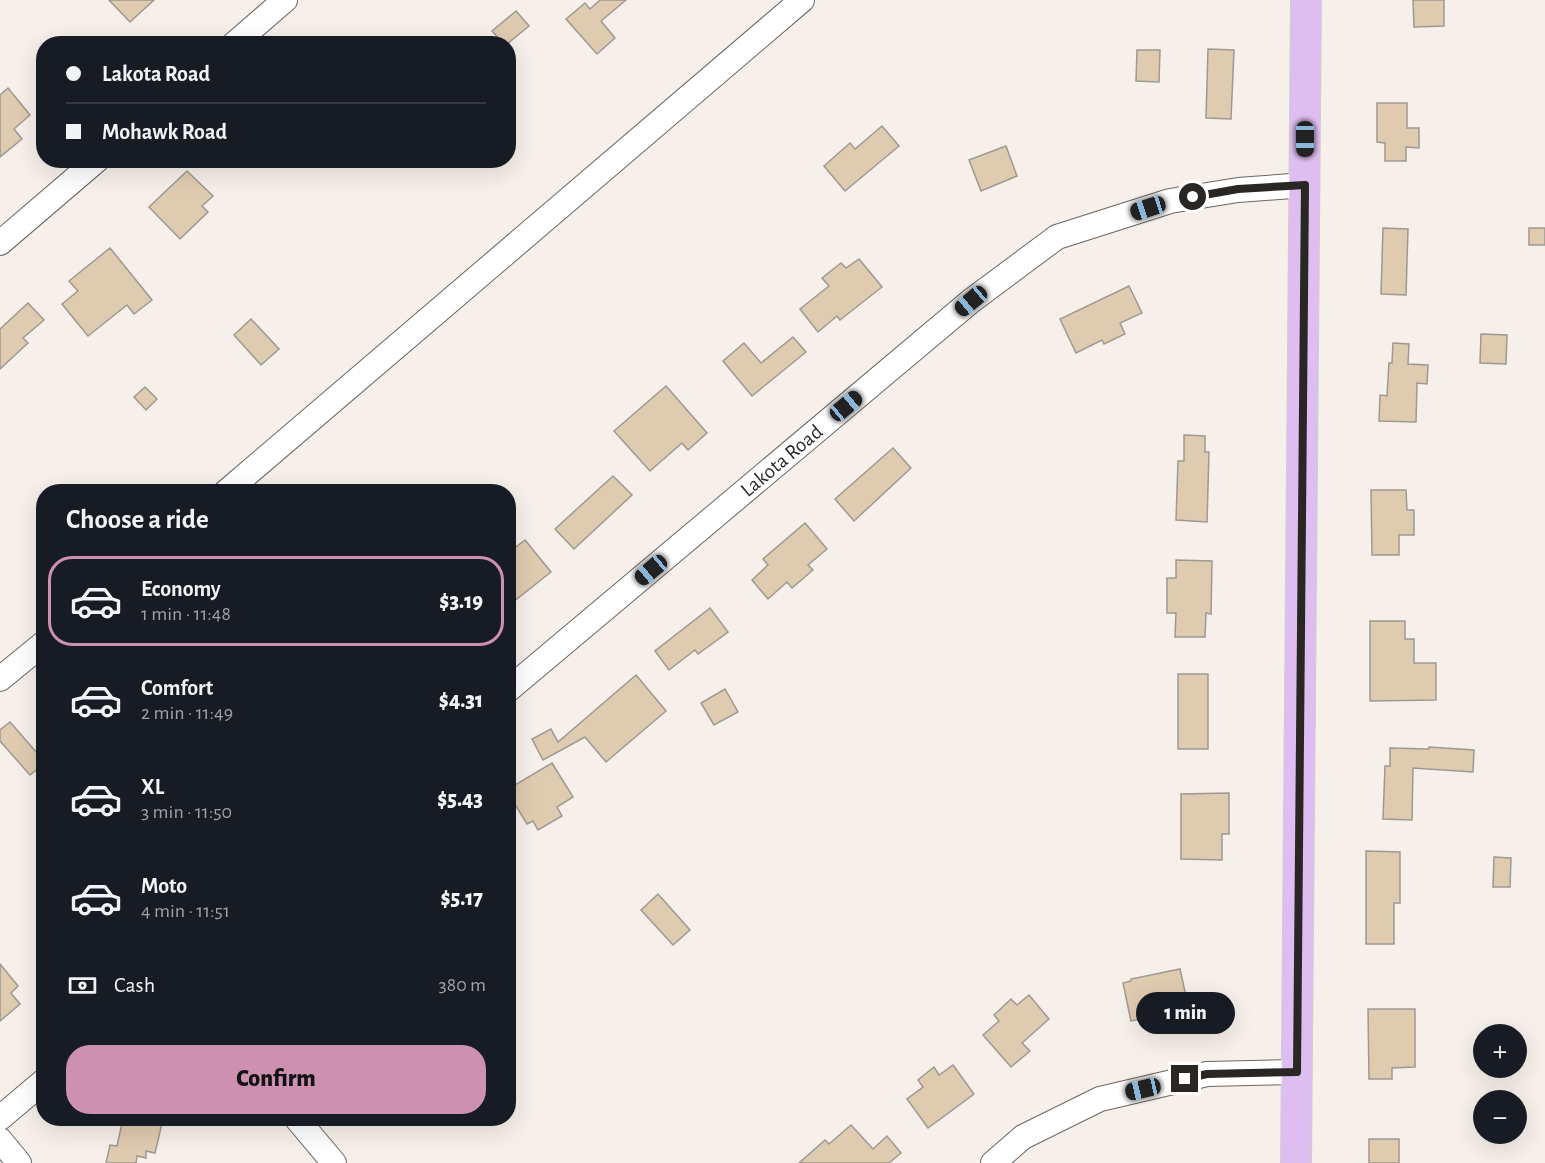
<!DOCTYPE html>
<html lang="en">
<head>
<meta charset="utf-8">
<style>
	:root { --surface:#171b24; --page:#20242c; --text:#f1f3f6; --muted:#9ea1a6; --line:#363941; --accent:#ce90b0 }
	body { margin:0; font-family:"Alegreya Sans",sans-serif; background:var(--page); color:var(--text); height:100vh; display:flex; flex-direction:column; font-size:22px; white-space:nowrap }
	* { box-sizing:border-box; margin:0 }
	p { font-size:20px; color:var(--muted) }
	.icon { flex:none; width:33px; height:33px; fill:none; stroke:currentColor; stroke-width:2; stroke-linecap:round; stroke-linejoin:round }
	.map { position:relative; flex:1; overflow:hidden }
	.panel { position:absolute; left:36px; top:484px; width:480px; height:642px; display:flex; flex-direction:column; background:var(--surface); border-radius:24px; box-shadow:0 6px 24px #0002 }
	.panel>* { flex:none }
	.guide { position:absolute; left:36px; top:36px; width:480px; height:132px; border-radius:24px; box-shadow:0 6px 24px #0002; display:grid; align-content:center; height:132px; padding:0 30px; background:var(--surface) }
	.controls { position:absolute; left:1473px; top:1024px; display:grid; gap:12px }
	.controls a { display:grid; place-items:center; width:54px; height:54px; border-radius:50%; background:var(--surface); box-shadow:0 6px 24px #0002; font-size:30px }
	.end { position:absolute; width:27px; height:27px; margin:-14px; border:8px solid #292624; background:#fff; box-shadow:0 0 0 3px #fff }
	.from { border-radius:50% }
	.bubble { position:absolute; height:42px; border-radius:21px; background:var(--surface); box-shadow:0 6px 24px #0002; font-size:20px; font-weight:800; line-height:42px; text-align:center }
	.car { position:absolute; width:18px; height:36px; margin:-18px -9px; border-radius:8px; box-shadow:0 0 4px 2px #0007; background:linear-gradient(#222 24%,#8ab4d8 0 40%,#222 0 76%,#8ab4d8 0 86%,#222 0) }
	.guide b { display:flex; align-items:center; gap:21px; height:57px; font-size:22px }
	.guide b+b { border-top:2px solid var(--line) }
	.guide i { width:15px; height:15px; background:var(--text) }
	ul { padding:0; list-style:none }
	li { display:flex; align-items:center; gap:18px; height:90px; margin:0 12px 9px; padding:0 18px; border:3px solid transparent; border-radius:24px }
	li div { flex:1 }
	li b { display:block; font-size:22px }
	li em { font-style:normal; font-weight:800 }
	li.selected { border-color:var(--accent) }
	li>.icon { width:54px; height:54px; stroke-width:1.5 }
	h2 { padding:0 30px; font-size:27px; line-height:72px }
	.pay { display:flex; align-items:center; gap:15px; height:66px; padding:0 30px; font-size:22px }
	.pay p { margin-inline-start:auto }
	.button { display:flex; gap:12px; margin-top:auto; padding:12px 30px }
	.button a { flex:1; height:69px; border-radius:24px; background:var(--accent); color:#111; font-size:24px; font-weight:800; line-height:69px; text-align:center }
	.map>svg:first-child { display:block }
	.building { fill:#dfcbb0; stroke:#9e9993; stroke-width:1.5 }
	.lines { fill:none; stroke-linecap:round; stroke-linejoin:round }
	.minor-casing { stroke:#6c6661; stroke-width:26 }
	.major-casing { stroke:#d0cfcf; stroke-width:32 }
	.minor { stroke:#fff; stroke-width:24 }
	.major { stroke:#debdf0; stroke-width:30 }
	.route { stroke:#292624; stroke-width:8 }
	.labels { text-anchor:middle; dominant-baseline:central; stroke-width:6; stroke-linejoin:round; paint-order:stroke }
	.street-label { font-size:21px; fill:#292624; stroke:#fff }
</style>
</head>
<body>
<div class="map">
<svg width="1545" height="1163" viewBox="0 0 1545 1163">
	<rect width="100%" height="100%" fill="#f7f0ea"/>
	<!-- building -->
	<g class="building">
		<polygon points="109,0 154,0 130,22"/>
		<polygon points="600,0 626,0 601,21 615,38 597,54 566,19 585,3 590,9"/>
		<polygon points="1413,0 1444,0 1444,26 1414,27"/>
		<polygon points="516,11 529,26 507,44 504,44 492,31"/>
		<polygon points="1208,49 1234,50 1231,119 1206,118"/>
		<polygon points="1137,50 1160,50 1159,82 1136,81"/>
		<polygon points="8,88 30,115 14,129 22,139 0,157 0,95"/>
		<polygon points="1377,103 1407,103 1407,128 1419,128 1419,148 1406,147 1406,161 1385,161 1385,143 1377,142"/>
		<polygon points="882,126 899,146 845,191 824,166 850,143 855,149"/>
		<polygon points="1006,146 1017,176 981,191 969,160"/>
		<polygon points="187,171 213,196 202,206 208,212 180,239 149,207"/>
		<polygon points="1383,228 1408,229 1406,295 1381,294"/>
		<rect x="1529" y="228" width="16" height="17"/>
		<polygon points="110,248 152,300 134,314 127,305 88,336 62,304 78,291 69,281"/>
		<polygon points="859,259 882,287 840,320 837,316 818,332 800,309 829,286 822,278 841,263 846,268"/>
		<polygon points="1129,286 1142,313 1120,323 1125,334 1104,344 1102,340 1076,353 1060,319"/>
		<polygon points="28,303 44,320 23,338 28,343 0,369 0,329"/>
		<polygon points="251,319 279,349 261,365 234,335"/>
		<polygon points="1481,334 1507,335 1506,364 1480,363"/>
		<polygon points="793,337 806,352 752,396 723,361 744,343 761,363"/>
		<polygon points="1393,343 1409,344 1408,364 1428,365 1427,384 1417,383 1416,422 1379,421 1380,395 1387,396 1389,363 1392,363"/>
		<polygon points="666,386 707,433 688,450 682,443 650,471 614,431"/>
		<polygon points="145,387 157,399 146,410 134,397"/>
		<polygon points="1184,435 1205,436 1205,452 1209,452 1207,522 1176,520 1178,461 1184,461"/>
		<polygon points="893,448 911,468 854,521 835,499"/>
		<polygon points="613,476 632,495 574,549 555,529"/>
		<polygon points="1371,490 1406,490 1407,510 1414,510 1414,535 1399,535 1399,555 1372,555"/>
		<polygon points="805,523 827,549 808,565 813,570 792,588 787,582 768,599 752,580 768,565 763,559"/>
		<polygon points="525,540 551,572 508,606 508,553"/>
		<polygon points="1176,560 1212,561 1211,614 1206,613 1205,637 1175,637 1176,613 1167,613 1167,578 1176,578"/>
		<polygon points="710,608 728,632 698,654 695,650 669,670 655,651"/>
		<polygon points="1370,621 1405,621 1405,639 1414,639 1414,663 1436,663 1436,700 1370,701"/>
		<rect x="1178" y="674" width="30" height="75"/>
		<polygon points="636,675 666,711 606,762 585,737 543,760 532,739 551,729 558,742"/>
		<polygon points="725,689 738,712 714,725 701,703"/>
		<polygon points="10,722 44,761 44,764 30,775 0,741 0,730"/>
		<polygon points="1429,747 1474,750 1473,772 1413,768 1412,820 1383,819 1385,766 1390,766 1390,748 1429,749"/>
		<polygon points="552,763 573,797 557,807 562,816 538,830 533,821 527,824 508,793 508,789"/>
		<polygon points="1229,793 1229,834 1222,834 1222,860 1181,859 1181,794"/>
		<polygon points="1366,851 1400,852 1400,903 1394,903 1394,944 1366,944"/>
		<polygon points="1494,857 1511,858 1510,887 1493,887"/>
		<polygon points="658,894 690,930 673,945 641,910"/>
		<polygon points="0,964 18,986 11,993 20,1004 0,1021"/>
		<polygon points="1180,969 1187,1001 1157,1008 1159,1016 1131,1021 1123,983 1131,981 1131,979"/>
		<polygon points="1029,995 1049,1019 1022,1043 1030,1051 1011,1067 983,1035 999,1021 994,1015 1011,999 1017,1005"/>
		<polygon points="1368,1009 1415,1009 1415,1067 1392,1068 1392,1079 1369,1079"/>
		<polygon points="953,1065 974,1094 928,1128 907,1099 923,1087 918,1080 934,1067 939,1075"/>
		<polygon points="123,1119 163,1119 155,1153 146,1151 146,1158 137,1156 136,1163 106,1163 110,1145 117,1146"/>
		<polygon points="851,1125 873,1149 887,1136 901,1153 889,1163 799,1163 825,1140 829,1144"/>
		<rect x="1369" y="1139" width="30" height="24"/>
	</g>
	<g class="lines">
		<defs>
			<g id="minor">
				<polyline points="234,44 285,0"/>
				<polyline points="0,243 97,160"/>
				<polyline points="226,492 802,0"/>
				<polyline points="0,679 44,643"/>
				<path id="s1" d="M508 690 971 301 1057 237 1170 201 1238 190 1305 185"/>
				<polyline points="0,1118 44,1081"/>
				<polyline points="297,1119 334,1163"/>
				<polyline points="0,1140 19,1163"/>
				<polyline points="993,1163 1023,1137 1100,1099 1207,1074 1297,1072"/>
			</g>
			<polyline id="major" points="1296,1163 1306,0"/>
		</defs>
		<!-- minor casing -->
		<use href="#minor" class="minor-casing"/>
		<!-- major casing -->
		<use href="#major" class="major-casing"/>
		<!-- minor -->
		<use href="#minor" class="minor"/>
		<!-- major -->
		<use href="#major" class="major"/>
	</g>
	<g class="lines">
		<!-- route -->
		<polyline class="route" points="1185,1079 1207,1074 1297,1072 1305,185 1238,189 1193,197"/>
	</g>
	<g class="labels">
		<!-- street labels -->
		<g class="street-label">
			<text stroke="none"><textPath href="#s1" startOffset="357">Lakota Road</textPath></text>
		</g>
	</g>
</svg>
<div class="controls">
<a>+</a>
<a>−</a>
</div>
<i class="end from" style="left:1193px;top:197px"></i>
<i class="end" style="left:1185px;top:1079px"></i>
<div class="bubble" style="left:1136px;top:992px;width:99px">1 min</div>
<i class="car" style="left:1305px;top:139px;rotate:180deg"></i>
<i class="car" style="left:1148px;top:208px;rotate:252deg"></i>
<i class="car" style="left:971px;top:301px;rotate:230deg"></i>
<i class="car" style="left:846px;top:406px;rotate:50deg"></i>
<i class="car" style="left:651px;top:570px;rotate:230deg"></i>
<i class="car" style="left:1143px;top:1089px;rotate:257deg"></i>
<div class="guide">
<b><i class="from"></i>Lakota Road</b>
<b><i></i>Mohawk Road</b>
</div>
<section class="panel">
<h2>Choose a ride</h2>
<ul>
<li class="selected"><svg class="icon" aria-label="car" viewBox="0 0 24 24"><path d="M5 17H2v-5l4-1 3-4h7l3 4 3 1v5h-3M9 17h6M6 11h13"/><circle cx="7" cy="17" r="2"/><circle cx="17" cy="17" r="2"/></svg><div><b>Economy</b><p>1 min · 11:48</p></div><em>$3.19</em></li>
<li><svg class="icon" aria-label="car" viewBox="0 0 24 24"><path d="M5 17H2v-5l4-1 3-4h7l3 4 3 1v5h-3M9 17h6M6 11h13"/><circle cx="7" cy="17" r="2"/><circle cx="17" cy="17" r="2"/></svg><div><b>Comfort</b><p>2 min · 11:49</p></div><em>$4.31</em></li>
<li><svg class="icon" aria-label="car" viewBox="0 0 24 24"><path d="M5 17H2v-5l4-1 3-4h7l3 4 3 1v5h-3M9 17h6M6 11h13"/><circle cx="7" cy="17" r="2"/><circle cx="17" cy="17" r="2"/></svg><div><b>XL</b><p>3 min · 11:50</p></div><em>$5.43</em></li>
<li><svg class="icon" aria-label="car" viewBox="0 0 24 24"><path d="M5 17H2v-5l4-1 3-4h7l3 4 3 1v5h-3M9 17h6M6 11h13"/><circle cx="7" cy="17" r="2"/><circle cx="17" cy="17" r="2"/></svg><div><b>Moto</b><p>4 min · 11:51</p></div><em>$5.17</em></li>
</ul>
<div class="pay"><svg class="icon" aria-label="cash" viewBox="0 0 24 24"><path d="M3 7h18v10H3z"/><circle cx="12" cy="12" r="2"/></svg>Cash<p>380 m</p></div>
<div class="button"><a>Confirm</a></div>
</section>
</div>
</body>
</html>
